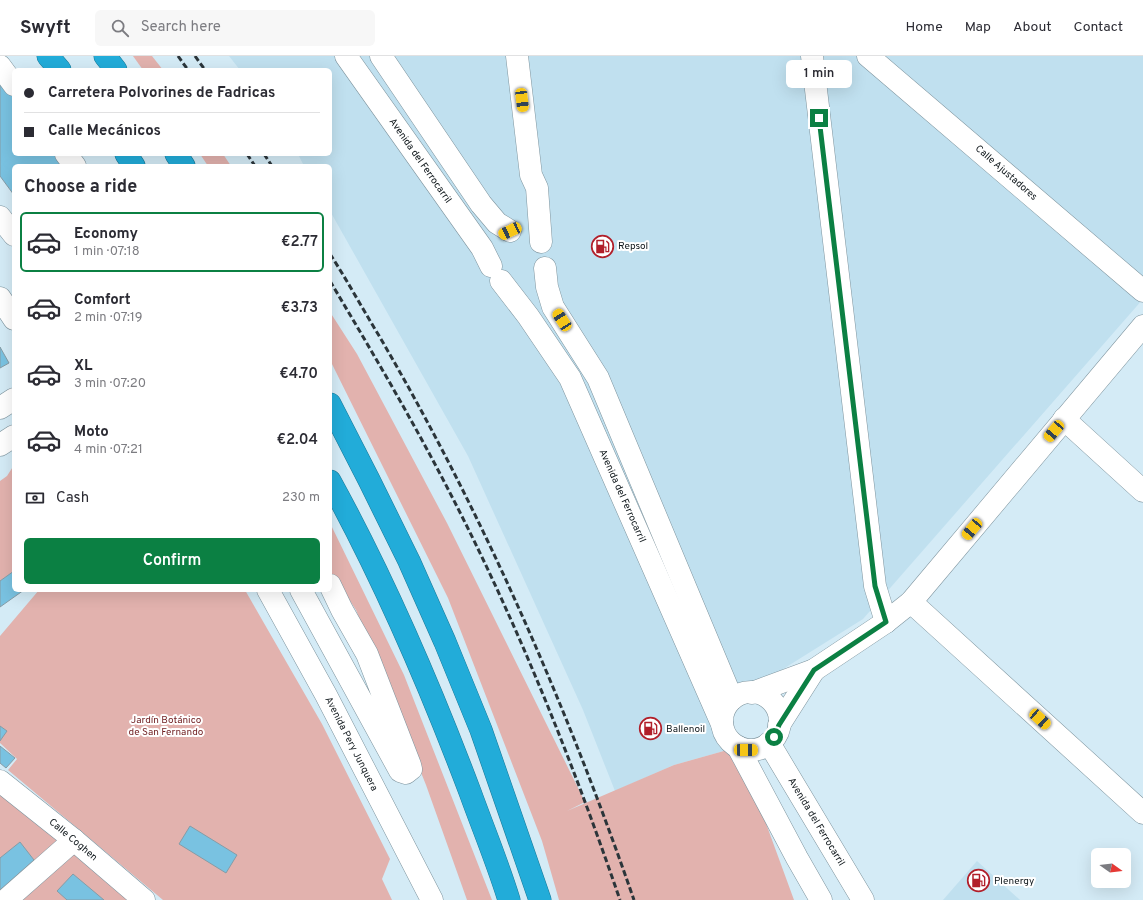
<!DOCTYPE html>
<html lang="en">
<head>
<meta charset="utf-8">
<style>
	:root { --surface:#fff; --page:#f7f7f7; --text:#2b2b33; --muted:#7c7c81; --line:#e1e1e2; --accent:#0b8043 }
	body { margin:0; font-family:Overpass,sans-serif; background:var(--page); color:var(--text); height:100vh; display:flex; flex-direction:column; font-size:15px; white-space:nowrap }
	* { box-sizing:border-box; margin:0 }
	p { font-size:13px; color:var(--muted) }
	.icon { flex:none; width:22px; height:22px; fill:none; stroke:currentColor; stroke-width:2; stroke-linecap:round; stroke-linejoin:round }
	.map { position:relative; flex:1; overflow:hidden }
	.sheet { position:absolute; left:12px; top:108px; width:320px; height:428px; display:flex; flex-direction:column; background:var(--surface); border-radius:6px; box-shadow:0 4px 16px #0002 }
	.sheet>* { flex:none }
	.banner { position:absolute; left:12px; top:12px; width:320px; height:88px; border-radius:6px; box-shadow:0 4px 16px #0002; display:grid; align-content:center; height:88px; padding:0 12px; background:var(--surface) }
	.needle { width:26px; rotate:104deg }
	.fabs { position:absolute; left:1091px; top:792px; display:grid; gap:8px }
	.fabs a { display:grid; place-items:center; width:40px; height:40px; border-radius:6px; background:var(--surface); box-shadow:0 4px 16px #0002; font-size:20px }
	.end { position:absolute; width:18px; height:18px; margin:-9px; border:5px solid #0b8043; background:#fff; box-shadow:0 0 0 2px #fff }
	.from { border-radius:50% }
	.bubble { position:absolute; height:28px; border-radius:6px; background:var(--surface); box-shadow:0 4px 16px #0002; font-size:13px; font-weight:600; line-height:28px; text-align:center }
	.car { position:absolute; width:12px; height:24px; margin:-12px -6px; border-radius:5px; box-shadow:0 0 3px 1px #0007; background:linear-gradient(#f5c518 24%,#345 0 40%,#f5c518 0 76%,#345 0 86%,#f5c518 0) }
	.banner b { display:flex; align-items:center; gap:14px; height:38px; font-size:15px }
	.banner b+b { border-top:1px solid var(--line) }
	.banner i { width:10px; height:10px; background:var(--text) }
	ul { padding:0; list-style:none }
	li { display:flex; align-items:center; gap:12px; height:60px; margin:0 8px 6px; padding:0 4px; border:2px solid transparent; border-radius:6px }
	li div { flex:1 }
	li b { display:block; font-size:15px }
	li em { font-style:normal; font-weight:600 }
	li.selected { border-color:var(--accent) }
	li>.icon { width:36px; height:36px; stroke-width:1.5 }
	h2 { padding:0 12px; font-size:18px; line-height:48px }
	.pay { display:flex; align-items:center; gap:10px; height:44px; padding:0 12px; font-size:15px }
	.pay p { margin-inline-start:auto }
	.cta { display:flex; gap:8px; margin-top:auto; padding:8px 12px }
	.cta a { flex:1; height:46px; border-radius:6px; background:var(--accent); color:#fff; font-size:16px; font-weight:600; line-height:46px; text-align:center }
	header { display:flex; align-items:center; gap:24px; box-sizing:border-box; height:56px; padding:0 20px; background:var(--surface); border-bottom:1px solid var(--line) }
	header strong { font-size:19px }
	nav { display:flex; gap:22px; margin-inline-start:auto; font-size:14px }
	.search { width:280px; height:36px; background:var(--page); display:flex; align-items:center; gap:10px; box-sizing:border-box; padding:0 14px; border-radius:6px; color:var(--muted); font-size:15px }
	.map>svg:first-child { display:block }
	.built { fill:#c0e0ef }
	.green { fill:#e2b2ae }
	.building { fill:#79c2e1; stroke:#869ca6 }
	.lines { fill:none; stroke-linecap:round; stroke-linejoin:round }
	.minor-casing { stroke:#7e949e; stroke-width:23 }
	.highway-casing { stroke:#1b7896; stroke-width:23 }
	.minor { stroke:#fff; stroke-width:22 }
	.highway { stroke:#22acd9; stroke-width:22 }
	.rail { stroke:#2b353a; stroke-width:3; stroke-dasharray:6 3; stroke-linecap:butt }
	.route { stroke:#0b8043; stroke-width:5 }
	.labels { text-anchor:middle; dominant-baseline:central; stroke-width:4; stroke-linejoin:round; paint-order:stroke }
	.street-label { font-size:10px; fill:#0f171b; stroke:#fff }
	.poi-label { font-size:10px; fill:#0f171b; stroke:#fff; text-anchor:start }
	.park-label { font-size:10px; fill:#6f1d1f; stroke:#fff }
</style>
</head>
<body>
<header>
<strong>Swyft</strong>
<div class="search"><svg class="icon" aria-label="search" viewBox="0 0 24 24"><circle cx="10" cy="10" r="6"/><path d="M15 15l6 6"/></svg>Search here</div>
<nav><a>Home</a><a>Map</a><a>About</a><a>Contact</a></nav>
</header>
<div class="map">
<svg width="1143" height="844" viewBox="0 0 1143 844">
	<rect width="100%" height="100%" fill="#d4ebf6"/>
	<!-- built -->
	<g class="built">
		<polygon points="229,0 1143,0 1143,243 863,563 756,630 722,668 738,691 674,709 615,735 583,654 468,400 330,155 330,110 304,110 298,98 330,98 330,14 240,14"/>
		<polygon points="977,805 1020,844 943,844"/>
	</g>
	<!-- green -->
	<g class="green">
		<polygon points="133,0 152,0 163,14 143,14"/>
		<polygon points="200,98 223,98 231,110 208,110"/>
		<polygon points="330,256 357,298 447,467 585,746 567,755 674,709 738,691 794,844 559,844 542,785 448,542 330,304"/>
		<polygon points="14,409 14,515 0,525 0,425 7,420"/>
		<polygon points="330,467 404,619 492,844 467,844 426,729 356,554 330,515"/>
		<polygon points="39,534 245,534 322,668 390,803 382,823 392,844 163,844 8,714 17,703 0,687 0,580"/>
		<polygon points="0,730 130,844 0,844"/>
	</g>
	<!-- building -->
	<g class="building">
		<polygon points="0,25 14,34 14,98 62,98 71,110 14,110 14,139 0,120"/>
		<polygon points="0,291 9,307 0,312"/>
		<polygon points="14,515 14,534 24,534 0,551 0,525"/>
		<polygon points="0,670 7,675 0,685"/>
		<polygon points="0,690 15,702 6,712 0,707"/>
		<polygon points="190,770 237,799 226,817 179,788"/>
		<polygon points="20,786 34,804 0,834 0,802"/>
		<polygon points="73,818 104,844 67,844 57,835"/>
	</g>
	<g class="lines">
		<defs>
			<g id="minor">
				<polyline points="346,0 482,192 491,210"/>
				<polyline points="381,0 481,148 497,167 510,175"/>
				<polyline points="517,0 531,119 537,132 541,186"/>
				<polyline points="812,0 875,530 886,566"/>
				<polyline points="868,0 1143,235"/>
				<polyline points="0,10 14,29"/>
				<polyline points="66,98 75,110"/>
				<polyline points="0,161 14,179"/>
				<polyline points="545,212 547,231 553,251 598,322 732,643"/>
				<polyline points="501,225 528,260 570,322 722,668"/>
				<polyline points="0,242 14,263"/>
				<polyline points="0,352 14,343"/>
				<polyline points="1064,363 1143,435"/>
				<polyline points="0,389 14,380"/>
				<polyline points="268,534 326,639 432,844"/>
				<polyline points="301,534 400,715 406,717 411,713 410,709 367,598 342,554 330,529"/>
				<polyline points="911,546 1143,757"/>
				<circle cx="751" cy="665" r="29"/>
				<polyline points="752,637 814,614 886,566 911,546 1143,270"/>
				<polyline points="779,669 814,614"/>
				<polyline points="769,687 863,844"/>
				<polyline points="738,691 797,802 821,844"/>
				<polyline points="0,725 74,784 144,844"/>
				<polyline points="6,844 74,784"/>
			</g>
			<g id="highway">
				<polyline points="48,0 60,14"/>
				<polyline points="105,0 116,14"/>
				<polyline points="126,98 134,110"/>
				<polyline points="176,98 184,110"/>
				<polyline points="330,348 369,424 409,505 445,586 481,674 540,844"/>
				<path d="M330 425C385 525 430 630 470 736 483 772 498 808 509 844"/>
			</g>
		</defs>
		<!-- minor casing -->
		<use href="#minor" class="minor-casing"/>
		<!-- highway casing -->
		<use href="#highway" class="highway-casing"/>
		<!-- minor -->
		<use href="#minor" class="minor"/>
		<!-- highway -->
		<use href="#highway" class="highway"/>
		<!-- rail -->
		<g class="rail">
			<polyline points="178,0 188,14"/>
			<polyline points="195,0 205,14"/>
			<polyline points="247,98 255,110"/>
			<polyline points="264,98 272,110"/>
			<path d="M330 198C347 224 362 252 378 278 483 457 566 648 634 844"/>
			<path d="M330 225C371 294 412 363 449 435 517 566 572 704 620 844"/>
		</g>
	</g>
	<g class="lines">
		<!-- route -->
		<polyline class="route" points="774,681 779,669 814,614 886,566 875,530 819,62"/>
	</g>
	<!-- icons -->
	<defs>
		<symbol id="fuel-ring" viewBox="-11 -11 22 22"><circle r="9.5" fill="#fff" stroke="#b11f2a" stroke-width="1.5"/><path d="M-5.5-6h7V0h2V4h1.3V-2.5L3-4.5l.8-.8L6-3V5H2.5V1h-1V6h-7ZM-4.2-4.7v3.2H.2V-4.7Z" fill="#b11f2a"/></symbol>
	</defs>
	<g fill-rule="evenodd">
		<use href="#fuel-ring" x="590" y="178" width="25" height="25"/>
		<use href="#fuel-ring" x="638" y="660" width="25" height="25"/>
		<use href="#fuel-ring" x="966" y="812" width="25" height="25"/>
	</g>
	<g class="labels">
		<!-- street labels -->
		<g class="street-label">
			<text transform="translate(420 105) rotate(55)">Avenida del Ferrocarril</text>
			<text transform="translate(1006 117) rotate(41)">Calle Ajustadores</text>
			<text transform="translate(622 440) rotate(66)">Avenida del Ferrocarril</text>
			<text transform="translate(351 688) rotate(63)">Avenida Pery Junquera</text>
			<text transform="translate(816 766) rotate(59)">Avenida del Ferrocarril</text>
			<text transform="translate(73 784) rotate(40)">Calle Coghen</text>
		</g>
		<!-- poi labels -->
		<g class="poi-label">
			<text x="618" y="190">Repsol</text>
			<text x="666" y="673">Ballenoil</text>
			<text x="994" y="825">Plenergy</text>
		</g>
		<!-- park labels -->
		<g class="park-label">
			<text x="166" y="664">Jardín Botánico<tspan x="166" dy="12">de San Fernando</tspan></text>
		</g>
	</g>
</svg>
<div class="fabs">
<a><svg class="needle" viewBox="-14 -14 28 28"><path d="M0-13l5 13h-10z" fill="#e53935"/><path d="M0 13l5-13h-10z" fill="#7c7c81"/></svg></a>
</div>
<i class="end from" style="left:774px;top:681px"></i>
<i class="end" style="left:819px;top:62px"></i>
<div class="bubble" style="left:786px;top:4px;width:66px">1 min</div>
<i class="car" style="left:522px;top:44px;rotate:173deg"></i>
<i class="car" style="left:510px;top:175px;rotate:245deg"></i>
<i class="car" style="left:562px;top:264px;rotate:327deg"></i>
<i class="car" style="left:1054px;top:375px;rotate:220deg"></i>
<i class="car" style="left:972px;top:473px;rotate:220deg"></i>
<i class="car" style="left:1040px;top:663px;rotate:132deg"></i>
<i class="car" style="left:746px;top:694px;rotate:91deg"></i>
<div class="banner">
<b><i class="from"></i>Carretera Polvorines de Fadricas</b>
<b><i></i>Calle Mecánicos</b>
</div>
<section class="sheet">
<h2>Choose a ride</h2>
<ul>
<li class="selected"><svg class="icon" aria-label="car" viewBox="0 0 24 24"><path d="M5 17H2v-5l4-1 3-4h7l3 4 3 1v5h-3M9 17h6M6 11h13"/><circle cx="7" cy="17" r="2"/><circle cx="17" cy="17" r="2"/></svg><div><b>Economy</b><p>1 min · 07:18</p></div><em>€2.77</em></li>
<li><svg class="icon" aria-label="car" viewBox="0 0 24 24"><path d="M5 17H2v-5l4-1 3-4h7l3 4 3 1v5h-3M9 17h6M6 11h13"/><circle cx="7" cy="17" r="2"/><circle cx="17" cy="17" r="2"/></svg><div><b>Comfort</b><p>2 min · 07:19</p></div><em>€3.73</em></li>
<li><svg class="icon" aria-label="car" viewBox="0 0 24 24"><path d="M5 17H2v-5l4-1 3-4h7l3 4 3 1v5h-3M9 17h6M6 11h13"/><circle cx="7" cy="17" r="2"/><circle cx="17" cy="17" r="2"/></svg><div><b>XL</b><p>3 min · 07:20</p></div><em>€4.70</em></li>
<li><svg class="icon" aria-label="car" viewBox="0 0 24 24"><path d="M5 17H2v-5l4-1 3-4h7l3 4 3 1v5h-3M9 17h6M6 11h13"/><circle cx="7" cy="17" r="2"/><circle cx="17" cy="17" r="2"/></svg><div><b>Moto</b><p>4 min · 07:21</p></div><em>€2.04</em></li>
</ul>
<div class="pay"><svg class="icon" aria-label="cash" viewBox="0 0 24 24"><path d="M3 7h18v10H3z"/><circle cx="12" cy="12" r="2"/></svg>Cash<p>230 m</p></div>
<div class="cta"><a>Confirm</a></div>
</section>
</div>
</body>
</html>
